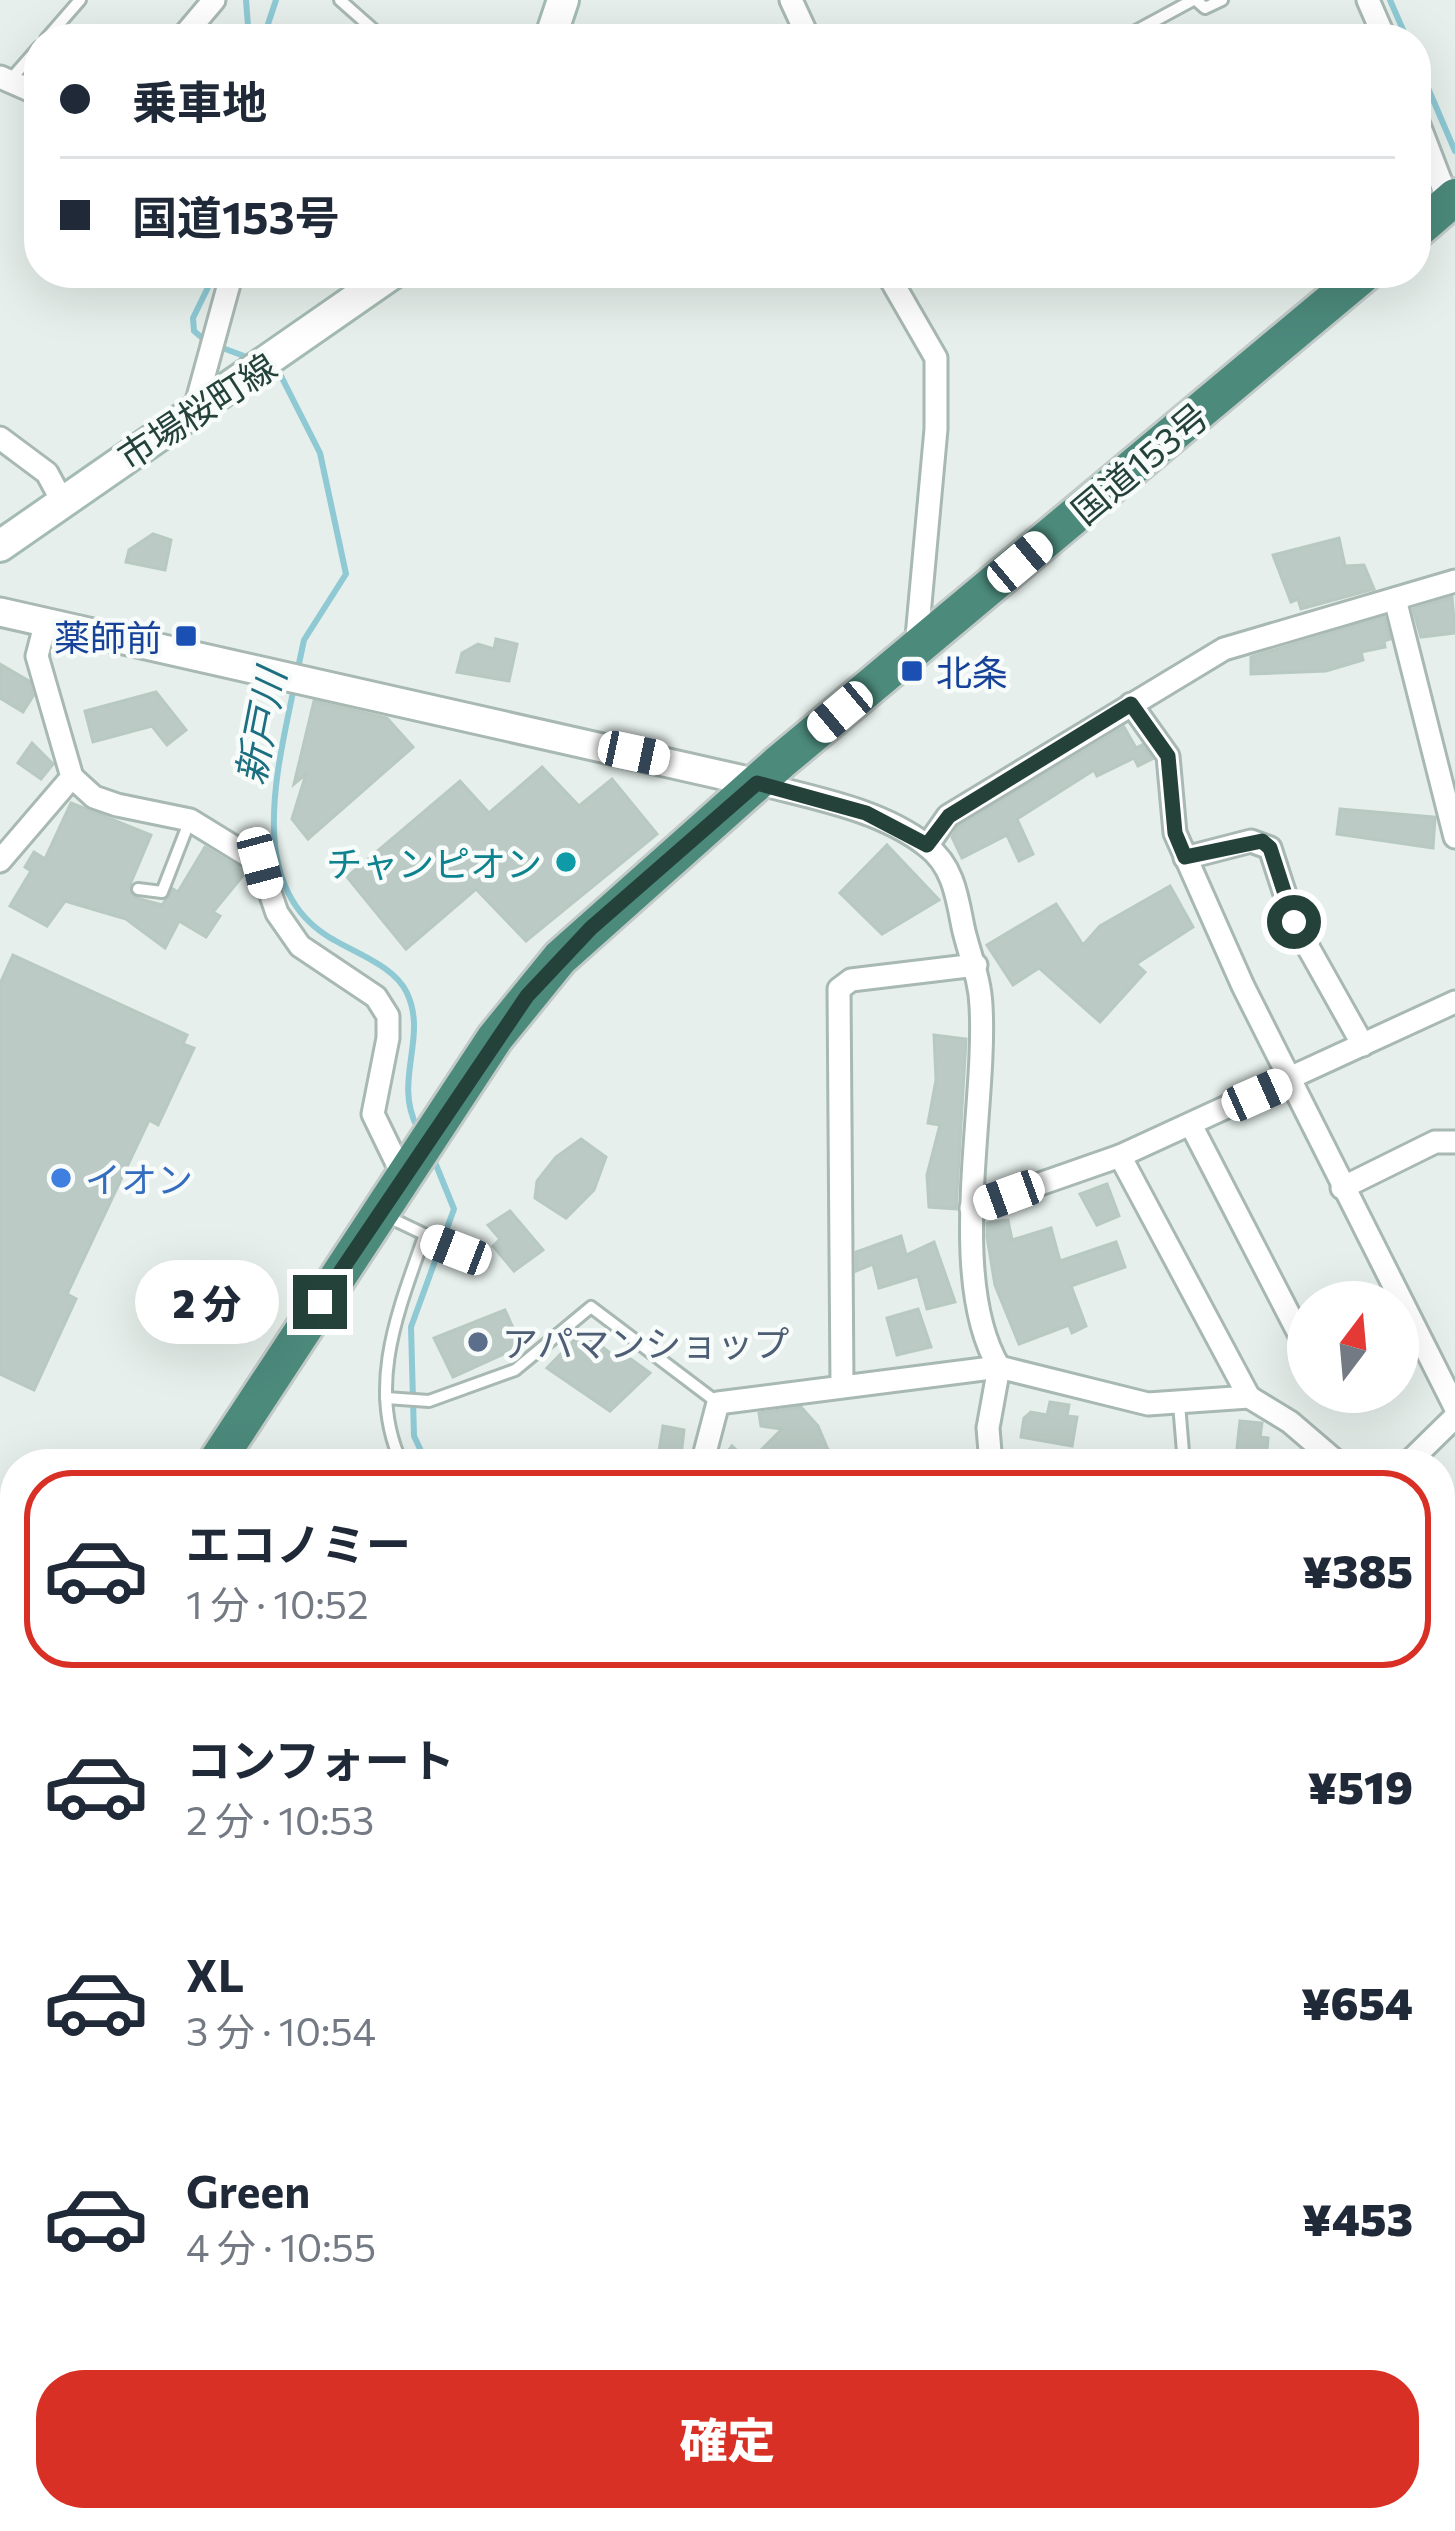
<!DOCTYPE html>
<html lang="ja">
<head>
<meta charset="utf-8">
<style>
	:root { --surface:#fff; --page:#f2f2f3; --text:#1f2937; --muted:#747a83; --line:#e0e1e3; --accent:#d93025 }
	body { margin:0; font-family:Commissioner,"Noto Sans JP",sans-serif; background:var(--page); color:var(--text); height:100vh; display:flex; flex-direction:column; font-size:45px; white-space:nowrap }
	* { box-sizing:border-box; margin:0 }
	p { font-size:39px; color:var(--muted) }
	.icon { flex:none; width:66px; height:66px; fill:none; stroke:currentColor; stroke-width:2; stroke-linecap:round; stroke-linejoin:round }
	.map { position:relative; flex:1; overflow:hidden }
	.drawer { position:absolute; left:0px; top:1449px; width:1455px; height:1083px; display:flex; flex-direction:column; background:var(--surface); border-radius:48px 48px 0 0; box-shadow:0 12px 48px #0002 }
	.drawer>* { flex:none }
	.banner { position:absolute; left:24px; top:24px; width:1407px; height:264px; border-radius:48px; box-shadow:0 12px 48px #0002; display:grid; align-content:center; height:264px; padding:0 36px; background:var(--surface) }
	.needle { width:78px; rotate:16deg }
	.tools { position:absolute; left:1287px; top:1281px; display:grid; gap:24px }
	.tools a { display:grid; place-items:center; width:132px; height:132px; border-radius:50%; background:var(--surface); box-shadow:0 12px 48px #0002; font-size:60px }
	.end { position:absolute; width:54px; height:54px; margin:-27px; border:15px solid #24423a; background:#fff; box-shadow:0 0 0 6px #fff }
	.from { border-radius:50% }
	.bubble { position:absolute; height:84px; border-radius:42px; background:var(--surface); box-shadow:0 12px 48px #0002; font-size:39px; font-weight:800; line-height:84px; text-align:center }
	.car { position:absolute; width:36px; height:72px; margin:-36px -18px; border-radius:15px; box-shadow:0 0 9px 3px #0007; background:linear-gradient(#fff 24%,#345 0 40%,#fff 0 76%,#345 0 86%,#fff 0) }
	.banner b { display:flex; align-items:center; gap:42px; height:114px; font-size:45px }
	.banner b+b { border-top:3px solid var(--line) }
	.banner i { width:30px; height:30px; background:var(--text) }
	ul { padding:21px 0 0; list-style:none }
	li { display:flex; align-items:center; gap:36px; height:198px; margin:0 24px 18px; padding:0 12px; border:6px solid transparent; border-radius:48px }
	li div { flex:1 }
	li b { display:block; font-size:45px }
	li em { font-style:normal; font-weight:800 }
	li.selected { border-color:var(--accent) }
	li>.icon { width:108px; height:108px; stroke-width:1.5 }
	.button { display:flex; gap:24px; margin-top:auto; padding:24px 36px }
	.button a { flex:1; height:138px; border-radius:48px; background:var(--accent); color:#fff; font-size:48px; font-weight:800; line-height:138px; text-align:center }
	.map>svg:first-child { display:block }
	.lines { fill:none; stroke-linecap:round; stroke-linejoin:round }
	.stream { stroke:#8ec9d4; stroke-width:6 }
	.building { fill:#bbcac4; stroke:#b8c9c2; stroke-width:3 }
	.service-casing { stroke:#a8b8b2; stroke-width:16 }
	.minor-casing { stroke:#a8b8b2; stroke-width:27 }
	.tertiary-casing { stroke:#a8b8b2; stroke-width:33 }
	.secondary-casing { stroke:#a4bbb3; stroke-width:36 }
	.trunk-casing { stroke:#c2cac8; stroke-width:42 }
	.service { stroke:#fff; stroke-width:10 }
	.minor { stroke:#fff; stroke-width:21 }
	.tertiary { stroke:#fff; stroke-width:27 }
	.secondary { stroke:#fff; stroke-width:30 }
	.trunk { stroke:#4c8a7c; stroke-width:36 }
	.route { stroke:#24423a; stroke-width:15 }
	.transit-dot { fill:#1a4fb4; stroke:#f7fbf9; stroke-width:4.5 }
	.culture-dot { fill:#0f9aa8; stroke:#f7fbf9; stroke-width:4.5 }
	.shop-dot { fill:#3f7fe0; stroke:#f7fbf9; stroke-width:4.5 }
	.service-dot { fill:#5c6f8a; stroke:#f7fbf9; stroke-width:4.5 }
	.labels { text-anchor:middle; dominant-baseline:central; stroke-width:9; stroke-linejoin:round; paint-order:stroke }
	.street-label { font-size:36px; fill:#24423a; stroke:#f7fbf9 }
	.transit-label { font-size:36px; fill:#164399; stroke:#f7fbf9; text-anchor:end }
	.culture-label { font-size:36px; fill:#0d838f; stroke:#f7fbf9; text-anchor:end }
	.shop-label { font-size:36px; fill:#366cbe; stroke:#f7fbf9; text-anchor:start }
	.service-label { font-size:36px; fill:#4e5e75; stroke:#f7fbf9; text-anchor:start }
	.water-label { font-size:39px; font-style:italic; fill:#1c6f80; stroke:#f7fbf9 }
</style>
</head>
<body>
<div class="map">
<svg width="1455" height="2531" viewBox="0 0 1455 2531">
	<rect width="100%" height="100%" fill="#e6efeb"/>
	<g class="lines">
		<!-- stream -->
		<g class="stream">
			<polyline points="246,0 249,39"/>
			<polyline points="1390,0 1407,39"/>
			<polyline points="263,39 276,0"/>
			<polyline points="1416,60 1455,151"/>
			<polyline points="207,342 194,331 193,318 215,273"/>
			<polyline points="220,347 252,359"/>
			<polyline points="280,374 320,453 346,574 304,640 298,668"/>
			<path d="M294 687C278 768 243 890 334 940 358 954 395 967 407 993 428 1038 393 1080 417 1127"/>
			<polyline points="427,1464 414,1436 411,1327 454,1209 432,1155"/>
			<polyline points="1440,2462 1455,2441"/>
			<polyline points="70,2517 81,2531"/>
			<polyline points="277,2531 287,2520"/>
			<polyline points="741,2531 743,2517"/>
		</g>
	</g>
	<!-- building -->
	<g class="building">
		<polygon points="153,534 171,540 165,570 126,562 129,550"/>
		<polygon points="1339,538 1345,566 1364,565 1374,589 1301,609 1298,599 1291,602 1273,555"/>
		<polygon points="1452,597 1455,633 1421,637 1413,609"/>
		<polygon points="1384,617 1390,639 1384,641 1385,647 1361,652 1363,660 1326,671 1251,674 1251,657"/>
		<polygon points="496,639 517,644 509,681 457,672 462,653 478,644 494,649"/>
		<polygon points="0,664 29,681 33,696 23,712 0,698"/>
		<polygon points="156,692 186,730 167,745 152,726 93,742 85,711"/>
		<polygon points="314,701 387,718 413,747 308,839 292,819 306,774 294,784"/>
		<polygon points="1124,727 1136,748 1142,745 1152,759 1138,766 1134,758 1097,776 1094,770 1017,819 1033,854 1019,861 1007,835 962,858 952,837 958,827"/>
		<polygon points="32,743 53,764 41,779 18,763"/>
		<polygon points="542,767 579,806 612,779 657,834 526,941 476,889 406,949 347,877 460,781 489,813"/>
		<polygon points="71,803 151,835 129,887 136,898 162,905 173,889 178,892 205,847 246,872 213,912 220,916 206,937 179,921 165,948 126,919 65,901 47,926 10,906 31,871 25,867 34,852 45,859"/>
		<polygon points="1340,809 1435,817 1433,848 1337,834"/>
		<polygon points="887,845 939,900 882,934 840,893"/>
		<polygon points="1170,886 1193,927 1136,964 1145,972 1100,1022 1039,968 1013,985 987,945 1056,904 1083,945 1100,926"/>
		<polygon points="13,955 187,1035 183,1044 194,1048 158,1125 149,1120 67,1294 76,1299 34,1390 0,1374 0,984"/>
		<polygon points="934,1035 966,1039 956,1209 929,1207 927,1175 940,1125 928,1123 936,1080"/>
		<polygon points="581,1139 606,1157 594,1190 566,1218 535,1198 537,1181 556,1157"/>
		<polygon points="1107,1184 1119,1216 1097,1225 1080,1194"/>
		<polygon points="510,1211 543,1250 514,1271 493,1246 500,1239 488,1225"/>
		<polygon points="1008,1220 1012,1240 1051,1228 1060,1261 1116,1242 1125,1267 1071,1286 1086,1326 1072,1333 1069,1325 1019,1344 995,1285 987,1237 987,1223"/>
		<polygon points="901,1236 906,1255 934,1242 955,1302 927,1309 918,1276 879,1288 873,1264 856,1271 856,1252"/>
		<polygon points="918,1309 931,1347 897,1355 887,1318"/>
		<polygon points="505,1310 521,1346 453,1377 434,1338"/>
		<polygon points="583,1331 617,1359 624,1354 650,1373 610,1411 547,1368"/>
		<polygon points="1050,1402 1069,1405 1067,1416 1077,1417 1072,1446 1021,1437 1024,1418 1031,1412 1047,1415"/>
		<polygon points="801,1407 818,1426 834,1464 718,1464 732,1446 749,1462 782,1429 761,1426 759,1413"/>
		<polygon points="1240,1421 1262,1423 1260,1437 1268,1438 1266,1460 1236,1457"/>
		<polygon points="663,1426 684,1430 680,1464 657,1464"/>
	</g>
	<g class="lines">
		<defs>
			<g id="service">
				<polyline points="340,0 384,39"/>
				<polyline points="1196,0 1205,8 1222,0"/>
				<polyline points="46,39 80,0"/>
				<polyline points="1121,39 1193,0"/>
				<polyline points="10,80 39,47"/>
				<polyline points="138,889 162,892 190,820"/>
				<polyline points="384,1215 470,1256"/>
				<polyline points="386,1398 429,1401 515,1370 591,1307 718,1403"/>
				<polyline points="1179,1404 1184,1464"/>
				<path d="M402 1464C366 1388 398 1311 424 1237"/>
				<polyline points="0,2446 15,2466"/>
			</g>
			<g id="minor">
				<polyline points="791,0 809,39"/>
				<polyline points="1368,0 1385,39"/>
				<polyline points="181,39 214,0"/>
				<polyline points="0,77 39,94"/>
				<polyline points="1416,117 1449,203"/>
				<polyline points="887,273 936,358 936,429 916,648"/>
				<polyline points="195,408 232,273"/>
				<polyline points="0,438 47,473 61,499"/>
				<polyline points="1395,599 1455,837"/>
				<polyline points="1131,704 1168,756 1175,833 1243,986 1455,1407"/>
				<polyline points="72,777 94,797 117,805 190,820 260,863 277,913 300,946 376,997 388,1016 388,1038 373,1114 404,1178"/>
				<path d="M757 783C813 798 880 809 927 846 953 866 957 896 963 927 969 954 980 978 981 1006 987 1107 946 1278 999 1367L988 1428 991 1464"/>
				<polyline points="927,846 948,816 1224,649 1455,581"/>
				<polyline points="1185,858 1251,841 1270,848 1294,922 1363,1045"/>
				<polyline points="0,861 72,777 37,656 46,621"/>
				<polyline points="1191,1125 1308,1351"/>
				<polyline points="1120,1156 1249,1397"/>
				<polyline points="1342,1188 1435,1142 1455,1142"/>
				<polyline points="971,1208 1120,1156 1455,1002"/>
				<polyline points="842,1386 839,989 851,980 976,965"/>
				<polyline points="702,1464 718,1403 999,1367 1148,1404 1249,1397 1290,1422 1339,1464"/>
				<polyline points="1407,1464 1455,1417"/>
				<polyline points="0,1547 15,1548"/>
				<polyline points="1440,1564 1455,1578"/>
				<polyline points="0,2105 15,2098"/>
				<polyline points="1440,2173 1448,2167 1455,2141"/>
				<polyline points="0,2500 15,2489"/>
				<polyline points="1440,2514 1455,2521"/>
				<polyline points="436,2517 458,2531"/>
				<polyline points="1097,2517 1113,2531"/>
				<polyline points="291,2531 303,2517"/>
				<polyline points="536,2531 544,2517"/>
				<polyline points="858,2531 861,2517"/>
				<polyline points="1199,2531 1211,2517"/>
			</g>
			<polyline id="tertiary" points="0,612 757,783"/>
			<g id="secondary">
				<polyline points="550,39 563,0"/>
				<polyline points="0,546 393,273"/>
			</g>
			<g id="trunk">
				<polyline points="1416,231 1455,197"/>
				<polyline points="215,1464 495,1038 560,958 780,762 1365,273"/>
				<polyline points="0,1819 15,1795"/>
			</g>
		</defs>
		<!-- service casing -->
		<use href="#service" class="service-casing"/>
		<!-- minor casing -->
		<use href="#minor" class="minor-casing"/>
		<!-- tertiary casing -->
		<use href="#tertiary" class="tertiary-casing"/>
		<!-- secondary casing -->
		<use href="#secondary" class="secondary-casing"/>
		<!-- trunk casing -->
		<use href="#trunk" class="trunk-casing"/>
		<!-- service -->
		<use href="#service" class="service"/>
		<!-- minor -->
		<use href="#minor" class="minor"/>
		<!-- tertiary -->
		<use href="#tertiary" class="tertiary"/>
		<!-- secondary -->
		<use href="#secondary" class="secondary"/>
		<!-- trunk -->
		<use href="#trunk" class="trunk"/>
	</g>
	<g class="lines">
		<!-- route -->
		<polyline class="route" points="320,1302 527,996 591,928 757,783 866,813 927,845 949,816 1131,704 1168,756 1175,833 1185,857 1262,841 1270,848 1294,922"/>
	</g>
	<!-- markers -->
	<g class="transit-dot">
		<rect x="174" y="624" width="24" height="24" rx="6"/>
		<rect x="900" y="659" width="24" height="24" rx="6"/>
	</g>
	<circle class="culture-dot" cx="566" cy="862" r="12"/>
	<circle class="shop-dot" cx="61" cy="1178" r="12"/>
	<circle class="service-dot" cx="478" cy="1342" r="12"/>
	<g class="labels">
		<!-- street labels -->
		<g class="street-label">
			<text transform="translate(196 410) rotate(-33)">市場桜町線</text>
			<text transform="translate(1139 462) rotate(-40)">国道153号</text>
		</g>
		<!-- transit labels -->
		<g class="transit-label">
			<text x="162" y="636">薬師前</text>
			<text x="936" y="671" text-anchor="start">北条</text>
		</g>
		<!-- culture labels -->
		<g class="culture-label">
			<text x="542" y="862">チャンピオン</text>
		</g>
		<!-- shop labels -->
		<g class="shop-label">
			<text x="85" y="1178">イオン</text>
		</g>
		<!-- service labels -->
		<g class="service-label">
			<text x="502" y="1342">アパマンショップ</text>
		</g>
		<!-- water labels -->
		<g class="water-label">
			<text transform="translate(259 726) rotate(-79)">新戸川</text>
		</g>
	</g>
</svg>
<div class="tools">
<a><svg class="needle" viewBox="-14 -14 28 28"><path d="M0-13l5 13h-10z" fill="#e53935"/><path d="M0 13l5-13h-10z" fill="#747a83"/></svg></a>
</div>
<i class="end from" style="left:1294px;top:922px"></i>
<i class="end" style="left:320px;top:1302px"></i>
<div class="bubble" style="left:135px;top:1260px;width:144px">2 分</div>
<i class="car" style="left:1020px;top:562px;rotate:50deg"></i>
<i class="car" style="left:840px;top:712px;rotate:230deg"></i>
<i class="car" style="left:634px;top:753px;rotate:102deg"></i>
<i class="car" style="left:260px;top:863px;rotate:165deg"></i>
<i class="car" style="left:1257px;top:1095px;rotate:66deg"></i>
<i class="car" style="left:1009px;top:1195px;rotate:250deg"></i>
<i class="car" style="left:456px;top:1250px;rotate:291deg"></i>
<div class="banner">
<b><i class="from"></i>乗車地</b>
<b><i></i>国道153号</b>
</div>
<section class="drawer">
<ul>
<li class="selected"><svg class="icon" aria-label="car" viewBox="0 0 24 24"><path d="M5 17H2v-5l4-1 3-4h7l3 4 3 1v5h-3M9 17h6M6 11h13"/><circle cx="7" cy="17" r="2"/><circle cx="17" cy="17" r="2"/></svg><div><b>エコノミー</b><p>1 分 · 10:52</p></div><em>¥385</em></li>
<li><svg class="icon" aria-label="car" viewBox="0 0 24 24"><path d="M5 17H2v-5l4-1 3-4h7l3 4 3 1v5h-3M9 17h6M6 11h13"/><circle cx="7" cy="17" r="2"/><circle cx="17" cy="17" r="2"/></svg><div><b>コンフォート</b><p>2 分 · 10:53</p></div><em>¥519</em></li>
<li><svg class="icon" aria-label="car" viewBox="0 0 24 24"><path d="M5 17H2v-5l4-1 3-4h7l3 4 3 1v5h-3M9 17h6M6 11h13"/><circle cx="7" cy="17" r="2"/><circle cx="17" cy="17" r="2"/></svg><div><b>XL</b><p>3 分 · 10:54</p></div><em>¥654</em></li>
<li><svg class="icon" aria-label="car" viewBox="0 0 24 24"><path d="M5 17H2v-5l4-1 3-4h7l3 4 3 1v5h-3M9 17h6M6 11h13"/><circle cx="7" cy="17" r="2"/><circle cx="17" cy="17" r="2"/></svg><div><b>Green</b><p>4 分 · 10:55</p></div><em>¥453</em></li>
</ul>
<div class="button"><a>確定</a></div>
</section>
</div>
</body>
</html>
